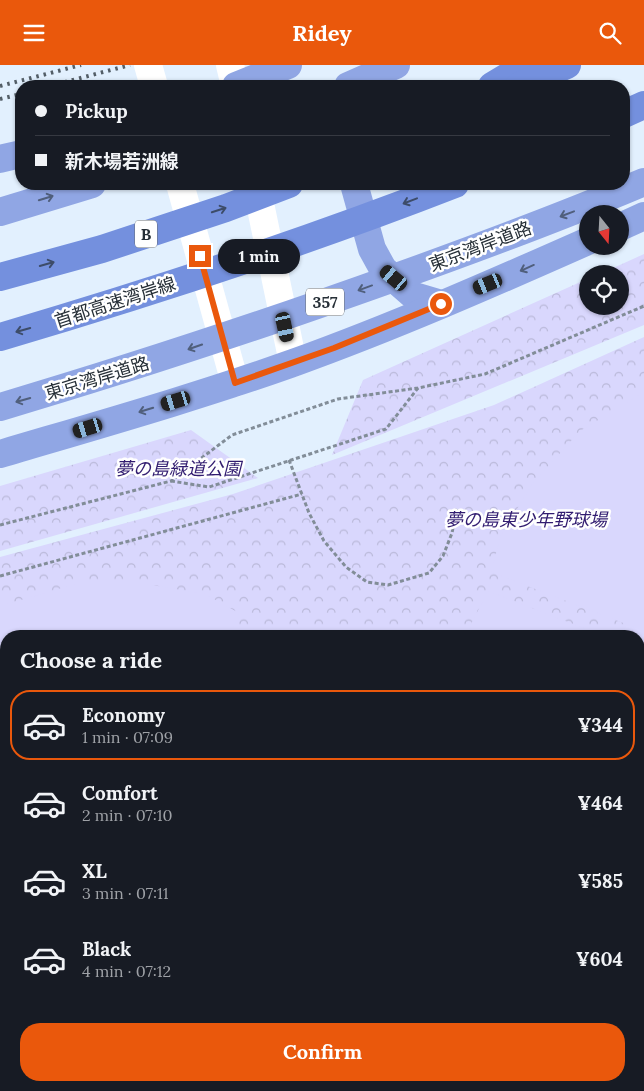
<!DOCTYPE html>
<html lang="en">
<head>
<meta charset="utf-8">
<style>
	:root { --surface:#171b24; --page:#20242c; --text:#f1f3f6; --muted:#9ea1a6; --line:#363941; --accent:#ea580c }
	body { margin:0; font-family:Lora,"Noto Sans JP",serif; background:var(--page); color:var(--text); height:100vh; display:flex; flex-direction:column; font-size:19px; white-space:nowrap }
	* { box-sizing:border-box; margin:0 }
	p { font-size:16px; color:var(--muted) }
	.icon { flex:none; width:28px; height:28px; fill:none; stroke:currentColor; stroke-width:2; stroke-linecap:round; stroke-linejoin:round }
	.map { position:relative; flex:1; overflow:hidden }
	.drawer { position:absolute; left:0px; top:565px; width:645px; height:461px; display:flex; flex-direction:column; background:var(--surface); border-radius:20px 20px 0 0; box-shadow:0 1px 4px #0004 }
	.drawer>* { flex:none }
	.hud { position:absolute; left:15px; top:15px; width:615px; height:110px; border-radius:20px; box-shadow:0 1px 4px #0004; display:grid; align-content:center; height:110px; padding:0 20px; background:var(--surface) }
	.needle { width:32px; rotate:162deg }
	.buttons { position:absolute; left:579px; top:140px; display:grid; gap:10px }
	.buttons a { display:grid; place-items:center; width:50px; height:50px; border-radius:50%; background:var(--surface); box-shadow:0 1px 4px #0004; font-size:25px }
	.end { position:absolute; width:22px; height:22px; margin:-11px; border:6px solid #ea580c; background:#fff; box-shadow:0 0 0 2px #fff }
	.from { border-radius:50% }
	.bubble { position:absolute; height:35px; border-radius:18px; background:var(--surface); box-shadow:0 1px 4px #0004; font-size:16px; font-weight:800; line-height:35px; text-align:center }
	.car { position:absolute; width:15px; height:30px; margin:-15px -8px; border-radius:6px; box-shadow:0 0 4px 1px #0007; background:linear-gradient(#222 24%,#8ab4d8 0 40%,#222 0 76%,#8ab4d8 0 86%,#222 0) }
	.hud b { display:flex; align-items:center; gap:18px; height:48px; font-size:19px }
	.hud b+b { border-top:1px solid var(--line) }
	.hud i { width:12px; height:12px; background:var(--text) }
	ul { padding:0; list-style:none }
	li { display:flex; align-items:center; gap:15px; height:70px; margin:0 10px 8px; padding:0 10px; border:2px solid transparent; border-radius:20px }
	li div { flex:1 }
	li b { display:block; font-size:19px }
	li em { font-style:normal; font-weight:800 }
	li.active { border-color:var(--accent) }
	li>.icon { width:45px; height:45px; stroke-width:1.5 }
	h2 { padding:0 20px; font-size:22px; line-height:60px }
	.button { display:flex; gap:10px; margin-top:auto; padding:10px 20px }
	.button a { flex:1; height:58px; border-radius:20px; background:var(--accent); color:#fff; font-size:20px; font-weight:800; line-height:58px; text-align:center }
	header { display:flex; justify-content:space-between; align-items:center; height:65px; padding:0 20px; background:var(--accent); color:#fff; font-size:22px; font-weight:800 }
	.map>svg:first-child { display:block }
	.park { fill:url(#park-crowns) }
	.pitch { fill:#d9d7fd }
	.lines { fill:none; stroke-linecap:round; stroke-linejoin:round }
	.path { stroke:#828d98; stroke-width:3; stroke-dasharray:4 2.5; stroke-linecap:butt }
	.tertiary { stroke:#fff; stroke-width:28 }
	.trunk { stroke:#90a6e4; stroke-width:28 }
	.motorway { stroke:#7490de; stroke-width:28 }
	.rail { stroke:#535e67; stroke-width:4; stroke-dasharray:2.5 5; stroke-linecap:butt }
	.oneway { stroke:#505f7c }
	.oneway2 { stroke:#3d4c69 }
	.route { stroke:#ea580c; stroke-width:6 }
	.labels { text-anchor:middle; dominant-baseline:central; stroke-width:5; stroke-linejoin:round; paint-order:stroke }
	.shield { fill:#fff; stroke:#676d73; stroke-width:1 }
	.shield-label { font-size:16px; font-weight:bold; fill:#262f37 }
	.street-label { font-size:18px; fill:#262f37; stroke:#fff }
	.park-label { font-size:18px; font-style:italic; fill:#311c70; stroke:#fff }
</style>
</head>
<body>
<header><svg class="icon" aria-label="menu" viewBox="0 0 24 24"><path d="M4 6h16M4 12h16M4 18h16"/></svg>Ridey<svg class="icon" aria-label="search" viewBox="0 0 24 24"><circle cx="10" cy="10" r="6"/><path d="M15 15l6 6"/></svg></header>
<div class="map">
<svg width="644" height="1026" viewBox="0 0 644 1026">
	<defs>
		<pattern id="park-crowns" width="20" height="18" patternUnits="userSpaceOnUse" patternTransform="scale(1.25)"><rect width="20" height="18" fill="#d9d7fd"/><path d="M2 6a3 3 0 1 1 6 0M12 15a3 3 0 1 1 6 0" fill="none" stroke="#bab9d9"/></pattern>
	</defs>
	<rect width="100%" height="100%" fill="#e2f0fe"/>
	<!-- park -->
	<g class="park">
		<polygon points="644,189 644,260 332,390 363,315 587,214 588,241 620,241 620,209 600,209"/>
		<polygon points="644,272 644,1026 60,1026 43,1020 639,1020 639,571 6,571 6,1007 0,1005 0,492 233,429 494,340"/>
		<polygon points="191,365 258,413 0,486 0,421"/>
	</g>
	<!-- pitch -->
	<g class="pitch">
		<polygon points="644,327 644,566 491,507 501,470 533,418 580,366"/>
		<polygon points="75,519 146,519 205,529 239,548 230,571 6,571 6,787 0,784 0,543 4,540"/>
		<polygon points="488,526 604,571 468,571 471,559"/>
		<polygon points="256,558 292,567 299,571 251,571"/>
		<polygon points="639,585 644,587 644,910 639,909"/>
	</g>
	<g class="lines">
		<!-- path -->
		<g class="path">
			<polyline points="289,395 309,448 324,476 346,502 367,517 388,520 429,508 443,491 452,468 457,443"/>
			<polyline points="171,416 209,422 386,364 418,323"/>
			<polyline points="0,460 171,416 232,370 338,334 418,323 485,309 644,241"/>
			<polyline points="0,511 302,429"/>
			<polyline points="0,889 6,888"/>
			<polyline points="639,914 644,916"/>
		</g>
		<!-- tertiary -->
		<g class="tertiary">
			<polyline points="148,0 154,21"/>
			<polyline points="230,0 235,21"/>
			<polyline points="180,119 235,318"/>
			<polyline points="256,119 293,298"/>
		</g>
		<!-- trunk -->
		<g class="trunk">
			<polyline points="236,21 288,0"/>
			<polyline points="348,21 396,0"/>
			<polyline points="0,94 21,89"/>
			<polyline points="354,119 372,184 383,204 414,231 441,239"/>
			<polyline points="0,147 92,119"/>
			<polyline points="620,162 644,151"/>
			<path d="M0 342C98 313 194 282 291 249 410 208 528 166 644 117"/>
			<path d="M0 389C98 360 197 332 293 298 393 262 491 219 588 176"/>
		</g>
		<!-- motorway -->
		<g class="motorway">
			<polyline points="492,21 527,0"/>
			<polyline points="519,21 567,0"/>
			<polyline points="624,49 644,40"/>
			<polyline points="0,212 102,184 226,143 289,119"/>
			<path d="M0 272C153 227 306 177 455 119"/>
		</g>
		<!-- rail -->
		<g class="rail">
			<polyline points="0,21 81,0"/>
			<polyline points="50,21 130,0"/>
			<polyline points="0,34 21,29"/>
		</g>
	</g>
	<!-- one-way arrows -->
	<defs><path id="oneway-shaft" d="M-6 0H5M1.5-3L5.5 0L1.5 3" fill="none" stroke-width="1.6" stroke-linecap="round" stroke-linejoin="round" transform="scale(1.25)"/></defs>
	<g class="oneway">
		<use href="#oneway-shaft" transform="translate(46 133) rotate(-17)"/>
		<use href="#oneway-shaft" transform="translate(567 149) rotate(159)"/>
		<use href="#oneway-shaft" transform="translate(527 203) rotate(156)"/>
		<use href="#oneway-shaft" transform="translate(365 223) rotate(160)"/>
		<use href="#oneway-shaft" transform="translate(195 282) rotate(161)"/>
		<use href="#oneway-shaft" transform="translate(23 335) rotate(164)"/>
		<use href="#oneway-shaft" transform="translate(146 345) rotate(163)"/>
	</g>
	<g class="oneway2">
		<use href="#oneway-shaft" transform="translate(410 136) rotate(159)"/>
		<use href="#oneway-shaft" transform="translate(219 145) rotate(-18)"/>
		<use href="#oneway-shaft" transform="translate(47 199) rotate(-16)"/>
		<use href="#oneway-shaft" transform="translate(23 265) rotate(164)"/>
	</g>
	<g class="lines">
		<!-- route -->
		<polyline class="route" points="200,191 235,318 334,283 441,239"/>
	</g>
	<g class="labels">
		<!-- shield labels -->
		<g class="shield">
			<rect x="135" y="155.5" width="22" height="27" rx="4"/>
			<rect x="306" y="223.5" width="38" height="27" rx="4"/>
		</g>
		<g class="shield-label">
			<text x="146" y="169">B</text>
			<text x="325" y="237">357</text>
		</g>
		<!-- street labels -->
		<g class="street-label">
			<text transform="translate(480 181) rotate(-21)">東京湾岸道路</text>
			<text transform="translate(115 237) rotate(-18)">首都高速湾岸線</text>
			<text transform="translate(97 313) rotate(-17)">東京湾岸道路</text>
		</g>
		<!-- park labels -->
		<g class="park-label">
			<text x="178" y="403">夢の島緑道公園</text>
			<text x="526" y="454">夢の島東少年野球場</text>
		</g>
	</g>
</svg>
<div class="buttons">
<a><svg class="needle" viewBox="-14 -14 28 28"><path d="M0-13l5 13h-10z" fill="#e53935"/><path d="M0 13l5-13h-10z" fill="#9ea1a6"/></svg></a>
<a><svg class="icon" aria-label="locate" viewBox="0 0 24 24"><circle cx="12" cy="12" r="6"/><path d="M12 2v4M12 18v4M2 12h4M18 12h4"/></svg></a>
</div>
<i class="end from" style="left:441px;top:239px"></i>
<i class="end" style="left:200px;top:191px"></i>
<div class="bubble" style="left:218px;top:174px;width:82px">1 min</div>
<i class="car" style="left:394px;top:213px;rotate:310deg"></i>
<i class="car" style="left:488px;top:219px;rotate:248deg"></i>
<i class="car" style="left:285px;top:262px;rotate:168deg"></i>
<i class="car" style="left:176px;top:336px;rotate:253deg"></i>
<i class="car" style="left:88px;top:363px;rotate:253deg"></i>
<div class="hud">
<b><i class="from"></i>Pickup</b>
<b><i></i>新木場若洲線</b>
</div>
<section class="drawer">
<h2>Choose a ride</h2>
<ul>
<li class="active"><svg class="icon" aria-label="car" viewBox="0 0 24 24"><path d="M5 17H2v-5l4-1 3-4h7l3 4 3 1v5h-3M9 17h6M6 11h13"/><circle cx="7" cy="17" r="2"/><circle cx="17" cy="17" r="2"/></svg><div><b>Economy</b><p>1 min · 07:09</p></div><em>¥344</em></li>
<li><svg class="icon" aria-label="car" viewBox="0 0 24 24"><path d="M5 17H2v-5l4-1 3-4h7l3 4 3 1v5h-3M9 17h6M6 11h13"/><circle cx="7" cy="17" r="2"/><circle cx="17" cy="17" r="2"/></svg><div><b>Comfort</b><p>2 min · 07:10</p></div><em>¥464</em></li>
<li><svg class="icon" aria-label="car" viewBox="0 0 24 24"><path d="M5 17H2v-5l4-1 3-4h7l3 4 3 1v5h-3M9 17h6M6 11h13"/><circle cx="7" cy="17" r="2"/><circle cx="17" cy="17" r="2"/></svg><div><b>XL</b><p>3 min · 07:11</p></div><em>¥585</em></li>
<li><svg class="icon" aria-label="car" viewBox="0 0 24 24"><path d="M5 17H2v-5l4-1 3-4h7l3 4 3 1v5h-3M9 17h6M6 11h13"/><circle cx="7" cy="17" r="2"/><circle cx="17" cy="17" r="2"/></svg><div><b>Black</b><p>4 min · 07:12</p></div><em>¥604</em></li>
</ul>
<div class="button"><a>Confirm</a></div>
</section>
</div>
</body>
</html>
